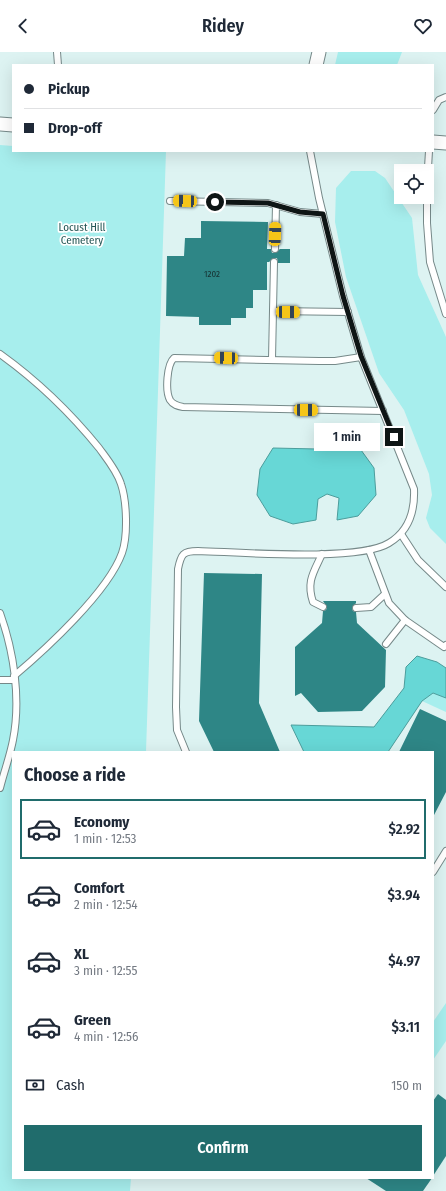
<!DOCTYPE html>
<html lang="en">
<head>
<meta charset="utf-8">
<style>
	:root { --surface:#fff; --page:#f2f2f3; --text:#1f2937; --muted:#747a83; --line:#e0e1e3; --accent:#206c6c }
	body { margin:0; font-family:"Fira Sans Condensed",sans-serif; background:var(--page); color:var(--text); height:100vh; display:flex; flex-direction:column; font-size:15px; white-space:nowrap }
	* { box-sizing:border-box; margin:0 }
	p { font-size:13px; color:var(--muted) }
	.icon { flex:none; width:22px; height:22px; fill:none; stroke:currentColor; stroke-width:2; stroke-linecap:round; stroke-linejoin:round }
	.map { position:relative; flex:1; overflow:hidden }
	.details { position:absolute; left:12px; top:699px; width:422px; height:428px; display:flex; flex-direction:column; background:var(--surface); border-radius:0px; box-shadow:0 4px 16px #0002 }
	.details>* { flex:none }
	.banner { position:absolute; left:12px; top:12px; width:422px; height:88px; border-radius:0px; box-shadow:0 4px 16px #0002; display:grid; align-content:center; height:88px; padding:0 12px; background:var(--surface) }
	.fabs { position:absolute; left:394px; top:112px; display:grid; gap:8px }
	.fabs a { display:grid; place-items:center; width:40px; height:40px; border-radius:0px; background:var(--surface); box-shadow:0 4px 16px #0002; font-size:20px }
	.end { position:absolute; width:18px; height:18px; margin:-9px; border:5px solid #0e1515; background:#fff; box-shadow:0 0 0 2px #fff }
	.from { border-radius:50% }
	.bubble { position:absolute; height:28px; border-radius:0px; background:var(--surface); box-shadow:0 4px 16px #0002; font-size:13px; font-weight:600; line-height:28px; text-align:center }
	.car { position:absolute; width:12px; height:24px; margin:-12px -6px; border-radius:5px; box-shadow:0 0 3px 1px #0007; background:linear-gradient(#f5c518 24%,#345 0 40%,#f5c518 0 76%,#345 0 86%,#f5c518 0) }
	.banner b { display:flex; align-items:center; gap:14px; height:38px; font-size:15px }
	.banner b+b { border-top:1px solid var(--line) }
	.banner i { width:10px; height:10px; background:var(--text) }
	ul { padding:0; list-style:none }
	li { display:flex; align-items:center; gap:12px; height:60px; margin:0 8px 6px; padding:0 4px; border:2px solid transparent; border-radius:0px }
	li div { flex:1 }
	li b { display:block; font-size:15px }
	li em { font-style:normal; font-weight:600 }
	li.selected { border-color:var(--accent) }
	li>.icon { width:36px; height:36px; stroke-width:1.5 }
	h2 { padding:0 12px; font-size:18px; line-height:48px }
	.pay { display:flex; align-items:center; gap:10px; height:44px; padding:0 12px; font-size:15px }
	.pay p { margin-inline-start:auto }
	.button { display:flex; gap:8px; margin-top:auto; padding:8px 12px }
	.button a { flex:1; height:46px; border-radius:0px; background:var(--accent); color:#fff; font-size:16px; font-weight:600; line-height:46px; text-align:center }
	header { display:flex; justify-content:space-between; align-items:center; height:52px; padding:0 12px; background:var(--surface); font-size:18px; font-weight:600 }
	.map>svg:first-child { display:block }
	.green { fill:#a7eeed }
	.water { fill:#67d7d6; stroke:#4c9d9c }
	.building { fill:#2e8686 }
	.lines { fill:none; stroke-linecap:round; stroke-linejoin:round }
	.service-casing { stroke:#768989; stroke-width:8 }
	.minor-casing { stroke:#768989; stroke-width:15 }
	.service { stroke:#fff; stroke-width:6 }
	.minor { stroke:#fff; stroke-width:13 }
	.route { stroke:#0e1515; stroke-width:5 }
	.labels { text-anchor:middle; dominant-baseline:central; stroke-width:3.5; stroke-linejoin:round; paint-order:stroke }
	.number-label { font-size:9px; fill:#163131 }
	.park-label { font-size:11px; fill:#245655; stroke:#fff }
</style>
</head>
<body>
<header><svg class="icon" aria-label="back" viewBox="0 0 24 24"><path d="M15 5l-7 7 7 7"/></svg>Ridey<svg class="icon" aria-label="heart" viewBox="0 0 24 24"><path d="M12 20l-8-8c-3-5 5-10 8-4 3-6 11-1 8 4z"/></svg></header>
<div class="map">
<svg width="446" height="1139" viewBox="0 0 446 1139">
	<rect width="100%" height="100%" fill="#ddf3f2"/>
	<!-- green -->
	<g class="green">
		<polygon points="338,0 402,0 397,13 335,13"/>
		<polygon points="0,93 13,94 13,99 166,99 146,700 13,700 13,1126 131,1126 130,1139 0,1139"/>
		<polygon points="351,119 375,119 385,126 412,166 418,223 446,285 446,492 430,476 426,466 432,443 429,422 404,358 379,321 346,225 335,170 336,136"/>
		<polygon points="433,641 446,646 446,660 422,649"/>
		<polygon points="446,951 446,989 433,1008 433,970"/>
	</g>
	<!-- water -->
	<g class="water">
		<polygon points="273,396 361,398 374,416 376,443 358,464 337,468 339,446 327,442 318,447 316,468 293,472 270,464 257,443 260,417"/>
		<polygon points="417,604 437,610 446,616 446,646 433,641 422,649 388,700 304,700 291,673 374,675 404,636 406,615"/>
	</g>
	<!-- building -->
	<g class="building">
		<polygon points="201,169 268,170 267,197 271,197 272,201 275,201 280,197 290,197 290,211 278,211 277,206 274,206 269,210 267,210 267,238 253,238 253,256 246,256 246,266 231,266 231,273 199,273 199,265 166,264 167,204 184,204 185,186 201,186"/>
		<polygon points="204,521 262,522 259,651 280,700 214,700 199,669"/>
		<polygon points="323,549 356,549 356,551 352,556 353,559 356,560 357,571 386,598 385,635 362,659 318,660 301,641 295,644 295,595 322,571 323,559 326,558 327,555"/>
		<polygon points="420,657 446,669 446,740 433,765 433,700 399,700"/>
		<polygon points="438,1042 446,1048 446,1104 433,1124 433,1049"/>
		<polygon points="366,1126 432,1126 423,1139 386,1139"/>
	</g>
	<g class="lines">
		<defs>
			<g id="service">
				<polyline points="57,0 58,13"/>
				<polyline points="433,58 439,48 446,45"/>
				<polyline points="427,132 429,99"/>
				<polyline points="427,145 427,171 430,210 446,262"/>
				<polyline points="170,149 268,151 300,160 323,162"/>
				<polyline points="275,197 276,153"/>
				<polyline points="273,259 348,260"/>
				<path d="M0 302C39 330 69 359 99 396 107 407 117 419 121 432 127 450 128 484 122 501 108 540 46 597 14 624"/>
				<path d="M361 305 335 309H319L174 306C167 312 165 339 170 348 173 353 178 354 183 355L383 359"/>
				<polyline points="272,307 274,210"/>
				<polyline points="401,482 418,508 446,535"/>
				<polyline points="369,498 389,551 405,568 444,595 446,593"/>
				<path d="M322 502C314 520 306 529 313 550L323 555"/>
				<polyline points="356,556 371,555 385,542"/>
				<path d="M0 561C14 600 21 647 13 688 10 704 4 720 0 736"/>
				<polyline points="386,592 405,568"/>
				<polyline points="0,628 14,628"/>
				<path d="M186 700 177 678 176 655 178 517C181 502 183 499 198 499 237 500 359 510 389 491 409 479 415 460 414 437L361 305 343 244 319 146 310 99"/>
				<polyline points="433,820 446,799"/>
			</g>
			<g id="minor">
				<polyline points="316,13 319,0"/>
				<polyline points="0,72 13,73"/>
				<polyline points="433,90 446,91"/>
			</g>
		</defs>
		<!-- service casing -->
		<use href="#service" class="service-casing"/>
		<!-- minor casing -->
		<use href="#minor" class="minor-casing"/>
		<!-- service -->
		<use href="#service" class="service"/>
		<!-- minor -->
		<use href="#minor" class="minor"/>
	</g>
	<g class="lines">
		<!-- route -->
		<polyline class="route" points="215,150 268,151 300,160 323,162 343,244 361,304 394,385"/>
	</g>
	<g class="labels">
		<!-- number labels -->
		<g class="number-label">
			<text x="212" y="222">1202</text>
		</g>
		<!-- park labels -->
		<g class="park-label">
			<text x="82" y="175">Locust Hill<tspan x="82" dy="13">Cemetery</tspan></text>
		</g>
	</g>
</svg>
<div class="fabs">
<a><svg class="icon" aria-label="locate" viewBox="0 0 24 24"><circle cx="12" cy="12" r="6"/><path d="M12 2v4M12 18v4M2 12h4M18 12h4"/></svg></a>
</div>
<i class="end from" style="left:215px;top:150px"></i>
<i class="end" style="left:394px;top:385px"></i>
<div class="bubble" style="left:314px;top:371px;width:66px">1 min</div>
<i class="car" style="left:185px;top:149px;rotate:272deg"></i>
<i class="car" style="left:275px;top:182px;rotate:2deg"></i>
<i class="car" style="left:288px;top:260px;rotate:91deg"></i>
<i class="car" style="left:226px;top:306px;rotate:272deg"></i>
<i class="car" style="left:306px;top:358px;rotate:91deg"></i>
<div class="banner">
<b><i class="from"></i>Pickup</b>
<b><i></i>Drop-off</b>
</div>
<section class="details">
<h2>Choose a ride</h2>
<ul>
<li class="selected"><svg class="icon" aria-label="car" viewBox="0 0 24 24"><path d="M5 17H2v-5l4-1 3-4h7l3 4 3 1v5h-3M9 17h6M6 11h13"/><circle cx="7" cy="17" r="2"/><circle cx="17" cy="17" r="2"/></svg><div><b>Economy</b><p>1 min · 12:53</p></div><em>$2.92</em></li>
<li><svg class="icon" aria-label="car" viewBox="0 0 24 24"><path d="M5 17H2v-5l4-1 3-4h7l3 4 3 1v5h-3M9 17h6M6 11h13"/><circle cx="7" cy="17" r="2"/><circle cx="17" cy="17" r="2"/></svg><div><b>Comfort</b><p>2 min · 12:54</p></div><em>$3.94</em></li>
<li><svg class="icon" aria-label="car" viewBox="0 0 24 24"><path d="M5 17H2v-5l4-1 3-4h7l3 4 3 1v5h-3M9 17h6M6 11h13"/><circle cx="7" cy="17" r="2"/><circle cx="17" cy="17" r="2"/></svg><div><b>XL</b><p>3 min · 12:55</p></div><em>$4.97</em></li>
<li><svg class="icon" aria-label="car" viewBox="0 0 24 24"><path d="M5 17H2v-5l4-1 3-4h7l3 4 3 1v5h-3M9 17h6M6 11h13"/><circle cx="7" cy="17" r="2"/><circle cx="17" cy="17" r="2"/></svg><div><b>Green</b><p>4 min · 12:56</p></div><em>$3.11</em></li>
</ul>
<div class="pay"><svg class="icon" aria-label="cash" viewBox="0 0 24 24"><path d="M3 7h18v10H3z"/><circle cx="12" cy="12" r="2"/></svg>Cash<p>150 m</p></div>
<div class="button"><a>Confirm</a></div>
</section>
</div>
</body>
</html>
